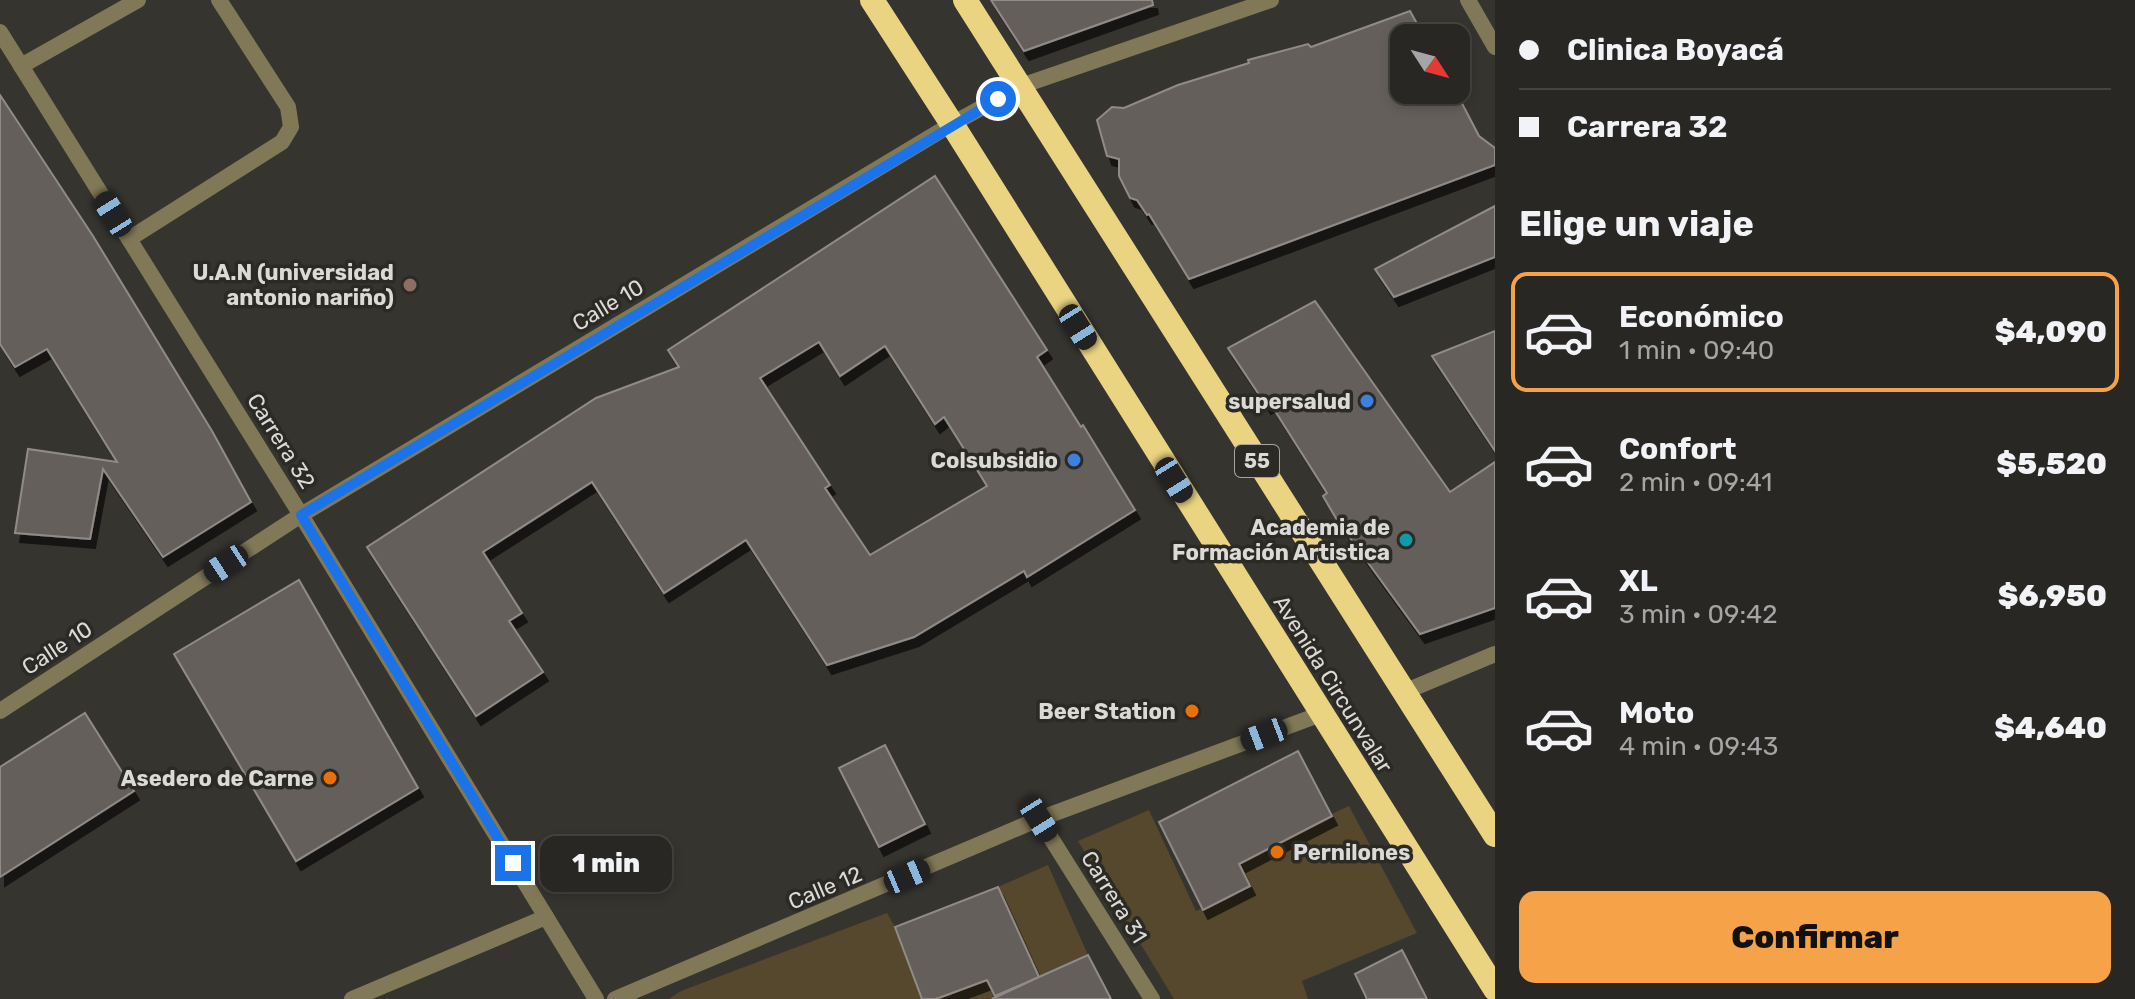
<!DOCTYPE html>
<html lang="es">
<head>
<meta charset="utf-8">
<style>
	:root { --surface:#282723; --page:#343330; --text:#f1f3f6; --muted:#a5a5a6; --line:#444441; --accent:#f6a248 }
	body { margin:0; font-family:Rubik,sans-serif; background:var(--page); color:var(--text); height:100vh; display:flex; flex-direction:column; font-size:30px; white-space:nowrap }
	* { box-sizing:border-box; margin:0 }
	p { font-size:26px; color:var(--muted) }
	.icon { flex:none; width:44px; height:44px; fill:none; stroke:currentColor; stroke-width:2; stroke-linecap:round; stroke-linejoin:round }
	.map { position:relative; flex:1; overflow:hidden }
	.details { display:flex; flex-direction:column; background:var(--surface); width:640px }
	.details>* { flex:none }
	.banner { display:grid; align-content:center; height:176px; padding:0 24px; background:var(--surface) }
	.needle { width:52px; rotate:126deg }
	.tools { position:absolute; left:1390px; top:24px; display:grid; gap:16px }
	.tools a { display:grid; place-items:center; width:80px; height:80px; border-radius:16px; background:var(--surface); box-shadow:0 4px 12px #0003,0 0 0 2px var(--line); font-size:40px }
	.end { position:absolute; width:36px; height:36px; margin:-18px; border:10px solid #1a73e8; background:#fff; box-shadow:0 0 0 4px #fff }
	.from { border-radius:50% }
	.bubble { position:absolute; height:56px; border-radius:16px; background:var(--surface); box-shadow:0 4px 12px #0003,0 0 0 2px var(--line); font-size:26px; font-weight:800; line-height:56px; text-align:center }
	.car { position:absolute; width:24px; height:48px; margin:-24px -12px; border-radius:10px; box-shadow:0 0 6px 2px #0007; background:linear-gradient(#222 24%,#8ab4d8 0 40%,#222 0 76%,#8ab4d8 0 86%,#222 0) }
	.banner b { display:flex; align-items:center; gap:28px; height:76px; font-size:30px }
	.banner b+b { border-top:2px solid var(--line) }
	.banner i { width:20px; height:20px; background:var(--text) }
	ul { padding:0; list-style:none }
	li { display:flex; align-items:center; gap:24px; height:120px; margin:0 16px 12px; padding:0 8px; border:4px solid transparent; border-radius:16px }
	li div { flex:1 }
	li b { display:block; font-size:30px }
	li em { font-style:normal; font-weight:800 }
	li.current { border-color:var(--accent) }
	li>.icon { width:72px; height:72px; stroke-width:1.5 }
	h2 { padding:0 24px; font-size:36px; line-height:96px }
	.primary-button { display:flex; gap:16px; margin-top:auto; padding:16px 24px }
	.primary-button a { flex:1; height:92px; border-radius:16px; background:var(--accent); color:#111; font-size:32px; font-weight:800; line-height:92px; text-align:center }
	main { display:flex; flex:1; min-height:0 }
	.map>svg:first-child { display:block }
	.green { fill:#55482c }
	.building { fill:#655f5c; stroke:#918b87; stroke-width:2; fill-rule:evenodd; filter:url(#shadow) }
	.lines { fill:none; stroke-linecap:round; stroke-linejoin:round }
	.lane { stroke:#807857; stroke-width:16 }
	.street { stroke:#807857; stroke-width:16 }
	.highway { stroke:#ead481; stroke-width:24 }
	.route { stroke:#1a73e8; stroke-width:10 }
	.education-dot { fill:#8d6e63; stroke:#2c2a25; stroke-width:3 }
	.shop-dot { fill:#3f7fe0; stroke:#2c2a25; stroke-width:3 }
	.culture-dot { fill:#0f9aa8; stroke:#2c2a25; stroke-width:3 }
	.food-dot { fill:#e8710a; stroke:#2c2a25; stroke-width:3 }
	.labels { text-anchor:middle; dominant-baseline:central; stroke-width:7; stroke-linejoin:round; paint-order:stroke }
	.shield { fill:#2c2a25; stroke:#a6a5a2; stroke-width:2 }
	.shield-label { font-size:20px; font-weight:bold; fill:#dbdad7 }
	.poi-label { font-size:22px; font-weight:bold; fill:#dbdad7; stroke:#2c2a25; text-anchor:end }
	.street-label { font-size:22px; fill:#dbdad7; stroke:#2c2a25 }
</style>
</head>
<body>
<main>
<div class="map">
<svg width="1495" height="999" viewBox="0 0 1495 999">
	<defs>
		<filter id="shadow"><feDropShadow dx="5" dy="9" stdDeviation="0" flood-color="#0009"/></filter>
	</defs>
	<rect width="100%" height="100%" fill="#36342f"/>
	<!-- green -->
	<g class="green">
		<polygon points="1349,806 1417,933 1302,981 1308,999 1174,999 1078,841 1149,810 1196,911 1248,890 1233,859"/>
		<polygon points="1048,865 1088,955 1039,977 1049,999 936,999 987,980 995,996 1038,978 998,887"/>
		<polygon points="887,913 895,927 922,999 669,999 681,991"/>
	</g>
	<!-- building -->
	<g class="building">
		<polygon points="991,0 1152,0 1153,5 1024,51"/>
		<polygon points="1410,11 1425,38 1404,38 1404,90 1455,90 1479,136 1495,148 1495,165 1189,279 1149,214 1147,215 1137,200 1130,198 1119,176 1119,159 1107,156 1097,120 1112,107 1124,108 1178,85 1249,63 1248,60 1308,44 1311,47"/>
		<polygon points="0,95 93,236 212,431 251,502 163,557 103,469 90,539 15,533 28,449 117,462 47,349 15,367 0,344"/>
		<path d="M935 176 1047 350 1037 357 1081 427 1083 425 1135 510 1027 577 1024 571 914 637 827 665 746 540 664 593 592 482 483 552 522 613 509 621 543 672 476 716 367 547 596 398 679 367 668 350ZM819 342 840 376 885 346 935 424 944 417 987 486 870 555 825 488 830 485 760 378Z"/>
		<polygon points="1495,206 1495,257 1394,297 1375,269"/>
		<polygon points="1315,301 1450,492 1495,462 1495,608 1420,634 1337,520 1323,496 1327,493 1270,403 1266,405 1228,348"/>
		<polygon points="1495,331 1495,451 1432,356"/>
		<polygon points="299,580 418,788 296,861 174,654"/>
		<polygon points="85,713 134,791 0,877 0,767"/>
		<polygon points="885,745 925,824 879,847 839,768"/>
		<polygon points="1298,751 1332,816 1239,864 1250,886 1203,910 1159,822"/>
		<polygon points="998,887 1039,977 995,996 987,980 936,999 922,999 895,927"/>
		<polygon points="1402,950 1427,999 1367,999 1355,974"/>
		<polygon points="1088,955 1111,999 992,999 1039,977"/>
	</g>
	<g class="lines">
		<!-- lane -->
		<g class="lane">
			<polyline points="21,66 138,0"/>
			<polyline points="129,239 282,142 291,127 288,107 219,0"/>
		</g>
		<!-- street -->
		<g class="street">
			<polyline points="1468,0 1495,47"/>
			<polyline points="0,32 301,515 596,999"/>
			<polyline points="1404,692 1495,654"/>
			<polyline points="0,711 301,515 952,124 1021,86 1271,0"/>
			<polyline points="1039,819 1152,999"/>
			<polyline points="352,999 546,917"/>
			<polyline points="615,999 1039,819 1321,714"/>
		</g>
		<!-- highway -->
		<g class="highway">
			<polyline points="872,0 952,124 1495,989"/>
			<polyline points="965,0 1495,835"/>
		</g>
	</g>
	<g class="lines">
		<!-- route -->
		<polyline class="route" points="513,863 301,515 998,99"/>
	</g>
	<!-- markers -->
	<circle class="education-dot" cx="410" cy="285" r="8"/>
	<g class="shop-dot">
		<circle cx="1367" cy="401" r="8"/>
		<circle cx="1074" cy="460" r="8"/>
	</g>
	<circle class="culture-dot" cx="1406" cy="540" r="8"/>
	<g class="food-dot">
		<circle cx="1192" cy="711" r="8"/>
		<circle cx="330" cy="778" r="8"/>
		<circle cx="1277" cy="852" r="8"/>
	</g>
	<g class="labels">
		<!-- shield labels -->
		<rect class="shield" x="1235" y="445" width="44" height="32" rx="6"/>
		<g class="shield-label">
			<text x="1257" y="461">55</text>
		</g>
		<!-- poi labels -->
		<g class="poi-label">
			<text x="394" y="272">U.A.N (universidad<tspan x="394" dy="25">antonio nariño)</tspan></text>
			<text x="1351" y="401">supersalud</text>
			<text x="1058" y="460">Colsubsidio</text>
			<text x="1390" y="527">Academia de<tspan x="1390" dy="25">Formación Artistica</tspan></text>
			<text x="1176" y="711">Beer Station</text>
			<text x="314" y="778">Asedero de Carne</text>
			<text x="1293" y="852" text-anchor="start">Pernilones</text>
		</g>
		<!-- street labels -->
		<g class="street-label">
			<text transform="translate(608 305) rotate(-31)">Calle 10</text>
			<text transform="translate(281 441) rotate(58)">Carrera 32</text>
			<text transform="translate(57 648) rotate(-33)">Calle 10</text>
			<text transform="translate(1333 684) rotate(58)">Avenida Circunvalar</text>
			<text transform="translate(825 888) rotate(-23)">Calle 12</text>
			<text transform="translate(1114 897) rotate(58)">Carrera 31</text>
		</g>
	</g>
</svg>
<div class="tools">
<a><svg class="needle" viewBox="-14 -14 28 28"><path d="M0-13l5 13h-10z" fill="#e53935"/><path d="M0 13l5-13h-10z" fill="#a5a5a6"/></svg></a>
</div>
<i class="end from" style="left:998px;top:99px"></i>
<i class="end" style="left:513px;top:863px"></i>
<div class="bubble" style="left:540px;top:836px;width:132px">1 min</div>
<i class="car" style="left:113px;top:214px;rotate:328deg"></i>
<i class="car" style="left:1078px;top:327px;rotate:148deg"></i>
<i class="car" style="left:1174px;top:480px;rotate:148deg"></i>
<i class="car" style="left:226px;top:564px;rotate:237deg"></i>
<i class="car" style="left:1264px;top:735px;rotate:249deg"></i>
<i class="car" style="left:1039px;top:819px;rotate:148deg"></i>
<i class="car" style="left:907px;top:876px;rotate:67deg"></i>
</div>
<section class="details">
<div class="banner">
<b><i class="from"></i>Clinica Boyacá</b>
<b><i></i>Carrera 32</b>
</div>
<h2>Elige un viaje</h2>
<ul>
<li class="current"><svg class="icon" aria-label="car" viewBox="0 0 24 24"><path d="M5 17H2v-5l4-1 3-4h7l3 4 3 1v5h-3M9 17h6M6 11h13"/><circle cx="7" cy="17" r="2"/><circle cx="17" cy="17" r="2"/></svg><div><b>Económico</b><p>1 min · 09:40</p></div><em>$4,090</em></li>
<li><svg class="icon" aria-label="car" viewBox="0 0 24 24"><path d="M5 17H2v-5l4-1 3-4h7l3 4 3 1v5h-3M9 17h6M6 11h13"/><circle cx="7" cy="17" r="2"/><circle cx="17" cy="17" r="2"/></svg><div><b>Confort</b><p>2 min · 09:41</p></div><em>$5,520</em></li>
<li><svg class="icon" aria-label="car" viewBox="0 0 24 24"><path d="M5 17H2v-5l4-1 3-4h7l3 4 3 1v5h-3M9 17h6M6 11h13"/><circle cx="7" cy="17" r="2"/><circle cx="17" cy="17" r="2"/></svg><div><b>XL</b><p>3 min · 09:42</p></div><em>$6,950</em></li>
<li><svg class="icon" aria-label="car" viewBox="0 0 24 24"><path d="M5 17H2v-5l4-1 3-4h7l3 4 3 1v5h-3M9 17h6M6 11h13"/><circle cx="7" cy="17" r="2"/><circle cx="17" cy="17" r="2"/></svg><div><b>Moto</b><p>4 min · 09:43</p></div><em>$4,640</em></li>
</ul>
<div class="primary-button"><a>Confirmar</a></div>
</section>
</main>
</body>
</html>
